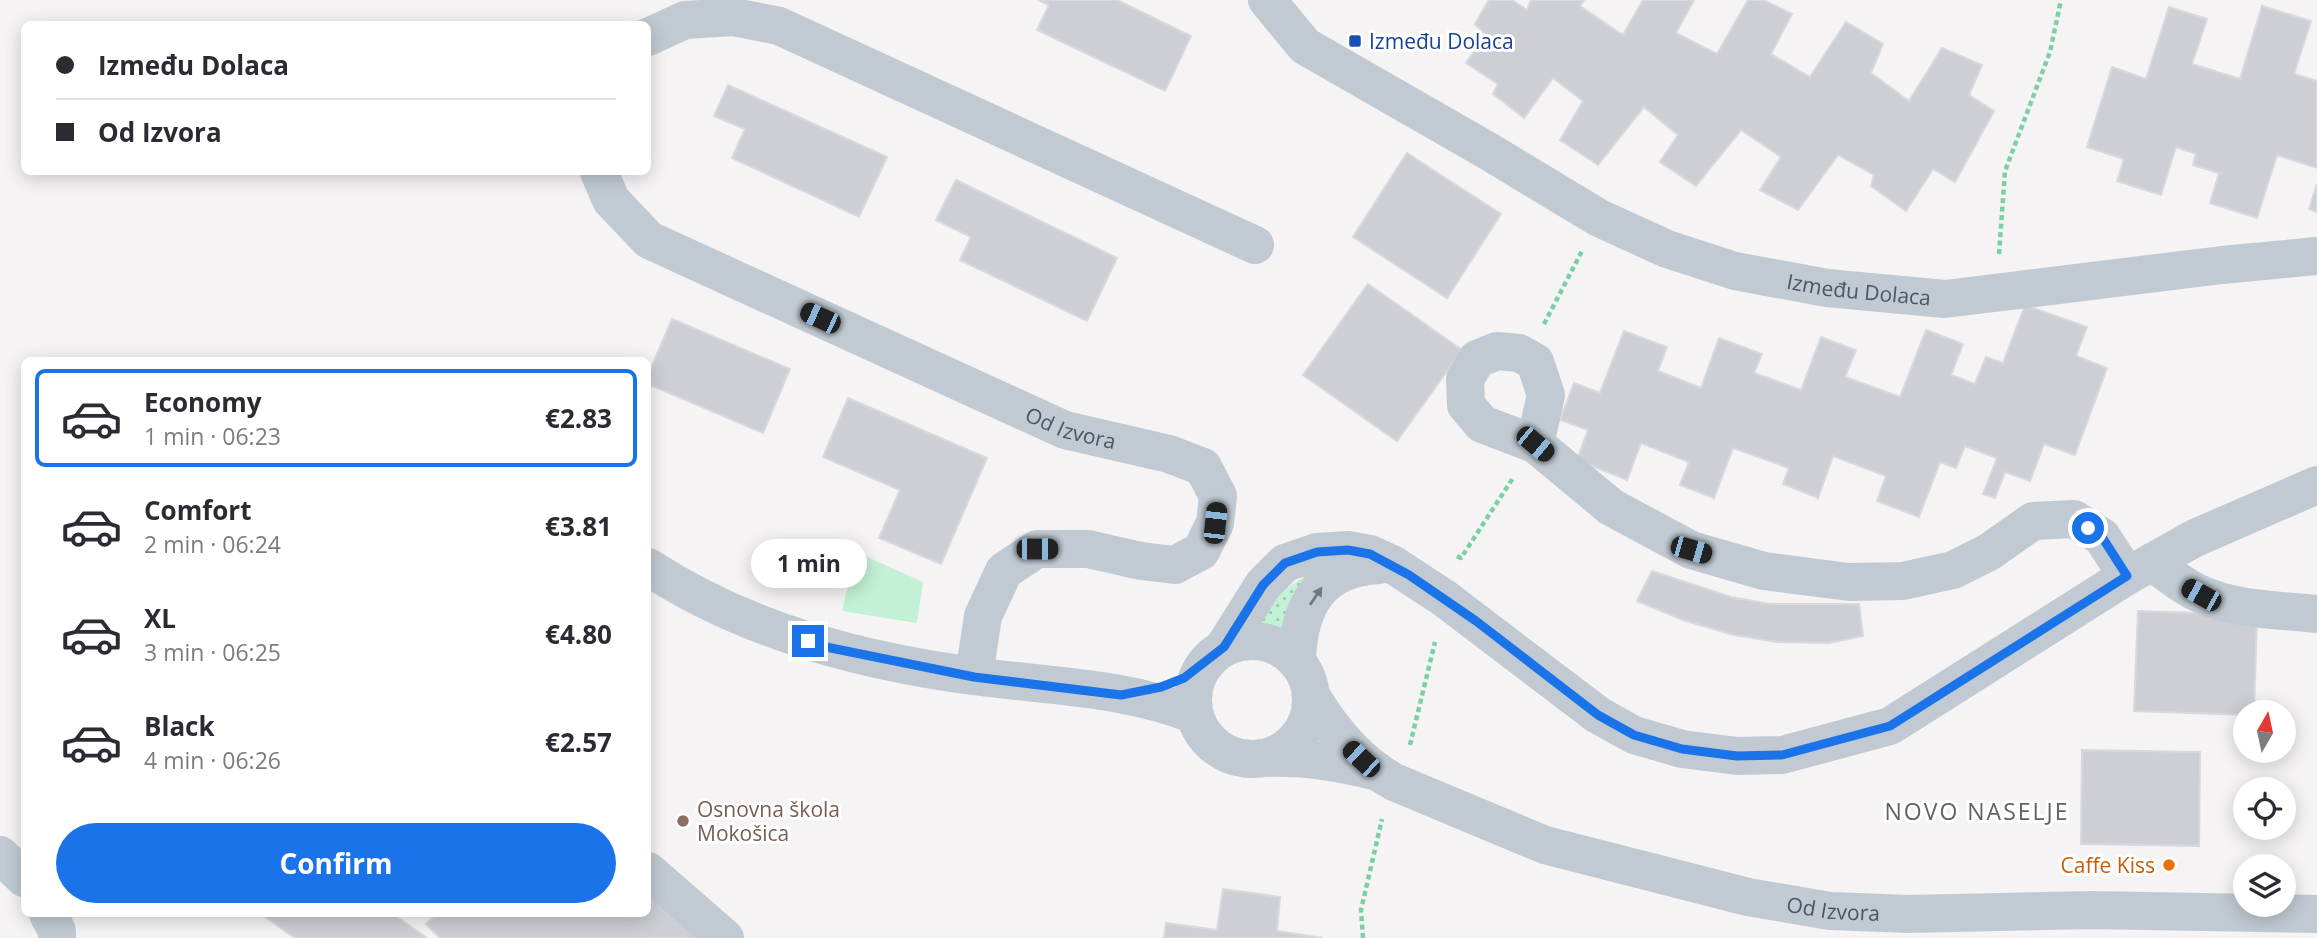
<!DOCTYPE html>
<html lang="en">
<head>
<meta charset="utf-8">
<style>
	:root { --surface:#fff; --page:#f7f7f7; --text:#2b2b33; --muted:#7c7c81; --line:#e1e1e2; --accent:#1a73e8 }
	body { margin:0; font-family:"Open Sans",sans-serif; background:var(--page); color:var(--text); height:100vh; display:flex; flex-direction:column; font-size:26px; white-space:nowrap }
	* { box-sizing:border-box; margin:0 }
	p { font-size:23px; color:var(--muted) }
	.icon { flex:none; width:38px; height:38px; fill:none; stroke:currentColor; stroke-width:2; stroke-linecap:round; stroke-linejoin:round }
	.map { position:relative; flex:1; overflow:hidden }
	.panel { position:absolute; left:21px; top:357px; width:630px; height:560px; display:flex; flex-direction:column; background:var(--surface); border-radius:10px; box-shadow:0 4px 18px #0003 }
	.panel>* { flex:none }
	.banner { position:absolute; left:21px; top:21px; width:630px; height:154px; border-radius:10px; box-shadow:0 4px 18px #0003; display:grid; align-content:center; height:154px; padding:0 35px; background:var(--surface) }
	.needle { width:46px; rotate:9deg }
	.buttons { position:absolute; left:2233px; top:700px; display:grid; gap:14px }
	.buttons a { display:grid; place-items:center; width:63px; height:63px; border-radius:50%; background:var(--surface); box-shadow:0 4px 18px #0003; font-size:35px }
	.end { position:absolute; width:32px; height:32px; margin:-16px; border:9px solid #1a73e8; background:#fff; box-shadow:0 0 0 4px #fff }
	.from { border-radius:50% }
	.bubble { position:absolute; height:49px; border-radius:24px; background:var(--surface); box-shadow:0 4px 18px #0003; font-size:23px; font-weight:700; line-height:49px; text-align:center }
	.car { position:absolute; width:21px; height:42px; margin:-21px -10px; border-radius:9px; box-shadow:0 0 5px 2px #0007; background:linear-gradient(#222 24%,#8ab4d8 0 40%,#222 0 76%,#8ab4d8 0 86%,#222 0) }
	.banner b { display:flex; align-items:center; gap:24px; height:66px; font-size:26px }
	.banner b+b { border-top:2px solid var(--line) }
	.banner i { width:18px; height:18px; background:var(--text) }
	ul { padding:12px 0 0; list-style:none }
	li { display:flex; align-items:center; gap:21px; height:98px; margin:0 14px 10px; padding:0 21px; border:4px solid transparent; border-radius:10px }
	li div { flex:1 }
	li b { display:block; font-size:26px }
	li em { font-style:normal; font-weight:700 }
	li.active { border-color:var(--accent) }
	li>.icon { width:63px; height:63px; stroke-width:1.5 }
	.primary-button { display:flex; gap:14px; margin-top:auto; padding:14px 35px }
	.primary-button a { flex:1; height:80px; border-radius:42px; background:var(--accent); color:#fff; font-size:28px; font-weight:700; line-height:80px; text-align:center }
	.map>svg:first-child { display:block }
	.grass { fill:url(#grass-dots) }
	.park { fill:#c3f1d5 }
	.building { fill:#cdcfd5; stroke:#d7d9de; stroke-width:2 }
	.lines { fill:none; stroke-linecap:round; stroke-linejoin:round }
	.path { stroke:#7ad0a6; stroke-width:4.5; stroke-dasharray:5 3.5; stroke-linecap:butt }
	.minor { stroke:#c1cad2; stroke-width:38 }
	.oneway { fill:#6e7983 }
	.route { stroke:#1a73e8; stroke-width:9 }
	.transit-dot { fill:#1a4fb4; stroke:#fff; stroke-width:2.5 }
	.education-dot { fill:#8d6e63; stroke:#fff; stroke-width:2.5 }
	.food-dot { fill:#e8710a; stroke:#fff; stroke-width:2.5 }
	.labels { text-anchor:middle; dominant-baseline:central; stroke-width:6; stroke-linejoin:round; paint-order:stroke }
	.transit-label { font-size:21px; fill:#164399; stroke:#fff; text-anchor:start }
	.street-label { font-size:21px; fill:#4a5661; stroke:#fff }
	.education-label { font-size:21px; fill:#785e54; stroke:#fff; text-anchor:start }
	.food-label { font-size:21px; fill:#c56008; stroke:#fff; text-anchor:end }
	.neighbourhood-label { font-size:23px; letter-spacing:2px; fill:#5f6368; stroke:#fff }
</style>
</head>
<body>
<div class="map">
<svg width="2317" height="938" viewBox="0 0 2317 938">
	<defs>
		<pattern id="grass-dots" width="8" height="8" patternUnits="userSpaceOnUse" patternTransform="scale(1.75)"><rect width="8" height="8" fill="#c3f1d5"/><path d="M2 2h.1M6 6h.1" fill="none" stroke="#a0c6b0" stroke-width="1.8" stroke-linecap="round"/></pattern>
	</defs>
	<rect width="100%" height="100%" fill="#f5f3f3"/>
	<!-- grass -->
	<path class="grass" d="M1318 568 1281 633 1260 624C1263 601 1299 580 1318 568Z"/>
	<!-- park -->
	<polygon class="park" points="856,552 923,582 917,623 842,611"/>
	<!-- building -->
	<g class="building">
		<polygon points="1038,0 1117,0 1191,36 1165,91 1037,30 1049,5"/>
		<polygon points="1489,0 1512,0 1527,10 1531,0 1584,0 1580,6 1623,35 1643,0 1694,0 1676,33 1717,54 1748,0 1763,0 1792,14 1771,54 1810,77 1846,22 1883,44 1871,73 1909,101 1942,48 1982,65 1969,95 1994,111 1955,182 1933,169 1906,211 1871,186 1874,175 1838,155 1798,210 1760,190 1781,157 1741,130 1696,186 1660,162 1678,135 1644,107 1598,165 1560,140 1583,101 1553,78 1524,118 1493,94 1498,84 1466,63 1486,35 1475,24"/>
		<polygon points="2262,6 2311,21 2294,74 2317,81 2317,168 2277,155 2257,218 2210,203 2219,173 2193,165 2196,154 2176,147 2161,195 2117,181 2124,159 2087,147 2112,67 2146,79 2169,7 2207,19 2192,64 2240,79"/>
		<polygon points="728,85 887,157 859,217 732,158 745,129 714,116"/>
		<polygon points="1407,153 1501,214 1447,298 1353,237"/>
		<polygon points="956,180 1117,258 1087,321 960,260 971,237 936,220"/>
		<polygon points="2317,184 2317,212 2309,209"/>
		<polygon points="1368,284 1462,350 1397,441 1303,375"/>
		<polygon points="2025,305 2087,327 2076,356 2107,368 2075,455 2044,444 2030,481 2005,472 1995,498 1983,494 1997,458 1965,446 1956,468 1940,462 1919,517 1877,501 1886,476 1833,456 1818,498 1783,484 1789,468 1733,448 1714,498 1680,485 1689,462 1641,443 1627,480 1577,460 1588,430 1560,420 1574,383 1600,393 1624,331 1667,347 1658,371 1701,388 1719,338 1762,354 1754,373 1801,390 1821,337 1856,350 1845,377 1900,397 1926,330 1963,344 1951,375 1975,384 1986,357 2003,363"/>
		<polygon points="672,319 790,369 763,433 648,384 648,375"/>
		<polygon points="848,398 987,458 941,564 879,538 900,490 823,457"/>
		<polygon points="1652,571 1731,597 1770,604 1859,604 1863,636 1829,643 1777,642 1734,635 1683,620 1637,601"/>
		<polygon points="2138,611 2257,615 2254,712 2245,712 2245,715 2134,711"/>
		<polygon points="2082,750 2200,752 2199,846 2081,844"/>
		<polygon points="1223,889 1280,897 1277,931 1323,938 1164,938 1166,923 1217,930"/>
		<polygon points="648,890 703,938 440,938 426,924 436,914 648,914"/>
		<polygon points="261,914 393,914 427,938 295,938"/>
	</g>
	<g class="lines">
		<!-- path -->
		<g class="path">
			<polyline points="1999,254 2005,171 2050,52 2061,0"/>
			<polyline points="1544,324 1582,251"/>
			<polyline points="1457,556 1461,558 1513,478"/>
			<polyline points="1410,745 1435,642"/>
			<polyline points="1363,938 1361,910 1382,819"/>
		</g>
		<!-- minor -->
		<g class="minor">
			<path id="s1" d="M1267 0 1305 46 1488 151 1599 218 1667 249 1735 271 1827 288 1945 299 2222 265 2317 256"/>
			<polyline points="648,37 685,20 734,17 779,26 1255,245"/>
			<path id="s2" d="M599 172 611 200 649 240 1065 430 1169 454 1203 467 1218 496 1215 523 1201 551 1175 565 1141 561 1088 549H1037L1004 571 983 616 974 676"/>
			<polyline points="1535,444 1546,395 1535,362 1519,353 1497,351 1477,359 1465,379 1466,405 1482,424 1535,444 1611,507 1691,550 1764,571 1849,582 1903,581 1953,570 1989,552 2033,521 2074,519 2102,537 2127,576"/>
			<path d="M2152 562C2167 573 2181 585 2198 593 2233 610 2279 610 2317 614"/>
			<path d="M648 567C748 632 864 662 981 677 1052 686 1128 688 1195 715"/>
			<circle cx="1252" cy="700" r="59"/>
			<polyline points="1224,647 1263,585 1285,563 1317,552 1348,550 1370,554 1392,564 1444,598 1598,715 1634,735 1682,749 1737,756 1782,755 1890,726 2127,576 2195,538 2317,485"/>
			<path d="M1297 660C1299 605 1320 568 1379 565"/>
			<path id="s3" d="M1312 697C1333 732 1358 762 1394 782L1545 845 1748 897 1830 911 1909 914 2091 910 2317 914"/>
			<path d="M1262 758C1305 757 1333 761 1374 771"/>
			<polyline points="0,855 24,878"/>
			<polyline points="648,871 725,938"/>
			<polyline points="48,914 57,931 57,938"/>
		</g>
	</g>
	<!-- one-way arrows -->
	<defs><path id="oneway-solid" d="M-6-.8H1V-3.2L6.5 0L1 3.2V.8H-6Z" transform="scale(1.75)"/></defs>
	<use class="oneway" href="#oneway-solid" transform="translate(1316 596) rotate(-56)"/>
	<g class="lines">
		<!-- route -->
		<polyline class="route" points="808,641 831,648 974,677 1121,695 1161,687 1184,678 1224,647 1263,585 1285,563 1317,552 1348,550 1370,554 1409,575 1476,621 1598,715 1634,735 1682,749 1737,756 1782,755 1890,726 2127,576 2102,537 2088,528"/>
	</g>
	<!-- markers -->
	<rect class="transit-dot" x="1348" y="34" width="14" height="14" rx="3.5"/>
	<circle class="education-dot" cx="683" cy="821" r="7"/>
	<circle class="food-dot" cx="2169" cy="865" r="7"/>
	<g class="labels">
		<!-- transit labels -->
		<g class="transit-label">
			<text x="1369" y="41">Između Dolaca</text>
		</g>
		<!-- street labels -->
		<g class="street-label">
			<text stroke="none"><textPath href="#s1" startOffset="672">Između Dolaca</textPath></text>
			<text stroke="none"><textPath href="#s2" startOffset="548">Od Izvora</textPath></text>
			<text stroke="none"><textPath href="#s3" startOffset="579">Od Izvora</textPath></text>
		</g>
		<!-- education labels -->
		<g class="education-label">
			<text x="697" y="809">Osnovna škola<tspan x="697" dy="24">Mokošica</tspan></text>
		</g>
		<!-- food labels -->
		<g class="food-label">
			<text x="2155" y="865">Caffe Kiss</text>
		</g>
		<!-- neighbourhood labels -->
		<g class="neighbourhood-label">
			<text x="1977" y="811">NOVO NASELJE</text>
		</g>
	</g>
</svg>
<div class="buttons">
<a><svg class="needle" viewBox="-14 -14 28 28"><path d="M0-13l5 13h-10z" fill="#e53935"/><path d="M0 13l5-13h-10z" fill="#7c7c81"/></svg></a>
<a><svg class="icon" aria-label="locate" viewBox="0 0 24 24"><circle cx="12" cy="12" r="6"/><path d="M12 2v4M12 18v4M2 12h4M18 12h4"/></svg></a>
<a><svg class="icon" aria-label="layers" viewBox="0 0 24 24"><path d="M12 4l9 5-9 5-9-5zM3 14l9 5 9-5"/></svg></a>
</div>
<i class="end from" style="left:2088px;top:528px"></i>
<i class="end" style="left:808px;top:641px"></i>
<div class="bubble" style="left:751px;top:539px;width:116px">1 min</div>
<i class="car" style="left:820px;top:318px;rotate:295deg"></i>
<i class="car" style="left:1535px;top:444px;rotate:130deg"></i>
<i class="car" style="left:1215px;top:523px;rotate:6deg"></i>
<i class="car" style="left:1037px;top:549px;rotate:90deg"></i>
<i class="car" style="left:1691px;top:550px;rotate:106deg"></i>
<i class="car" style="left:2201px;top:595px;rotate:299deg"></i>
<i class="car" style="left:1361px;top:759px;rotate:313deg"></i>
<div class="banner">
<b><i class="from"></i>Između Dolaca</b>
<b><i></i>Od Izvora</b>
</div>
<section class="panel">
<ul>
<li class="active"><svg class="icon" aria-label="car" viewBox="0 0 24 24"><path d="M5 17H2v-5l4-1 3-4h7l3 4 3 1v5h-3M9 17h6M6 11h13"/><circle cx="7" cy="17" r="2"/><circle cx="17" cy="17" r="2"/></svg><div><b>Economy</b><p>1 min · 06:23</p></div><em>€2.83</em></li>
<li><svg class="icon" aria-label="car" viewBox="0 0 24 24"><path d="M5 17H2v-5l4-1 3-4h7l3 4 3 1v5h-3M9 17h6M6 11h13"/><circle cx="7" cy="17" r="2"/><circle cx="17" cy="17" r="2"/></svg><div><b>Comfort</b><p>2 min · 06:24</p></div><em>€3.81</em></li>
<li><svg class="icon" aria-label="car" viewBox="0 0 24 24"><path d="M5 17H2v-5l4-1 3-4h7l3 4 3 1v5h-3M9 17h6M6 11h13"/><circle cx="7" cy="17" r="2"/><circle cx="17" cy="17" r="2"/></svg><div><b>XL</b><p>3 min · 06:25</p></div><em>€4.80</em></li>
<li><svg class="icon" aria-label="car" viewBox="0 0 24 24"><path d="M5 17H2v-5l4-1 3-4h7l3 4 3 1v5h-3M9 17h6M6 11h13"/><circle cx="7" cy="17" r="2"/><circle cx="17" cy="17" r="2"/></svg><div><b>Black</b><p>4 min · 06:26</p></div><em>€2.57</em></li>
</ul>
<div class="primary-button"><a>Confirm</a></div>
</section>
</div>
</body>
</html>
